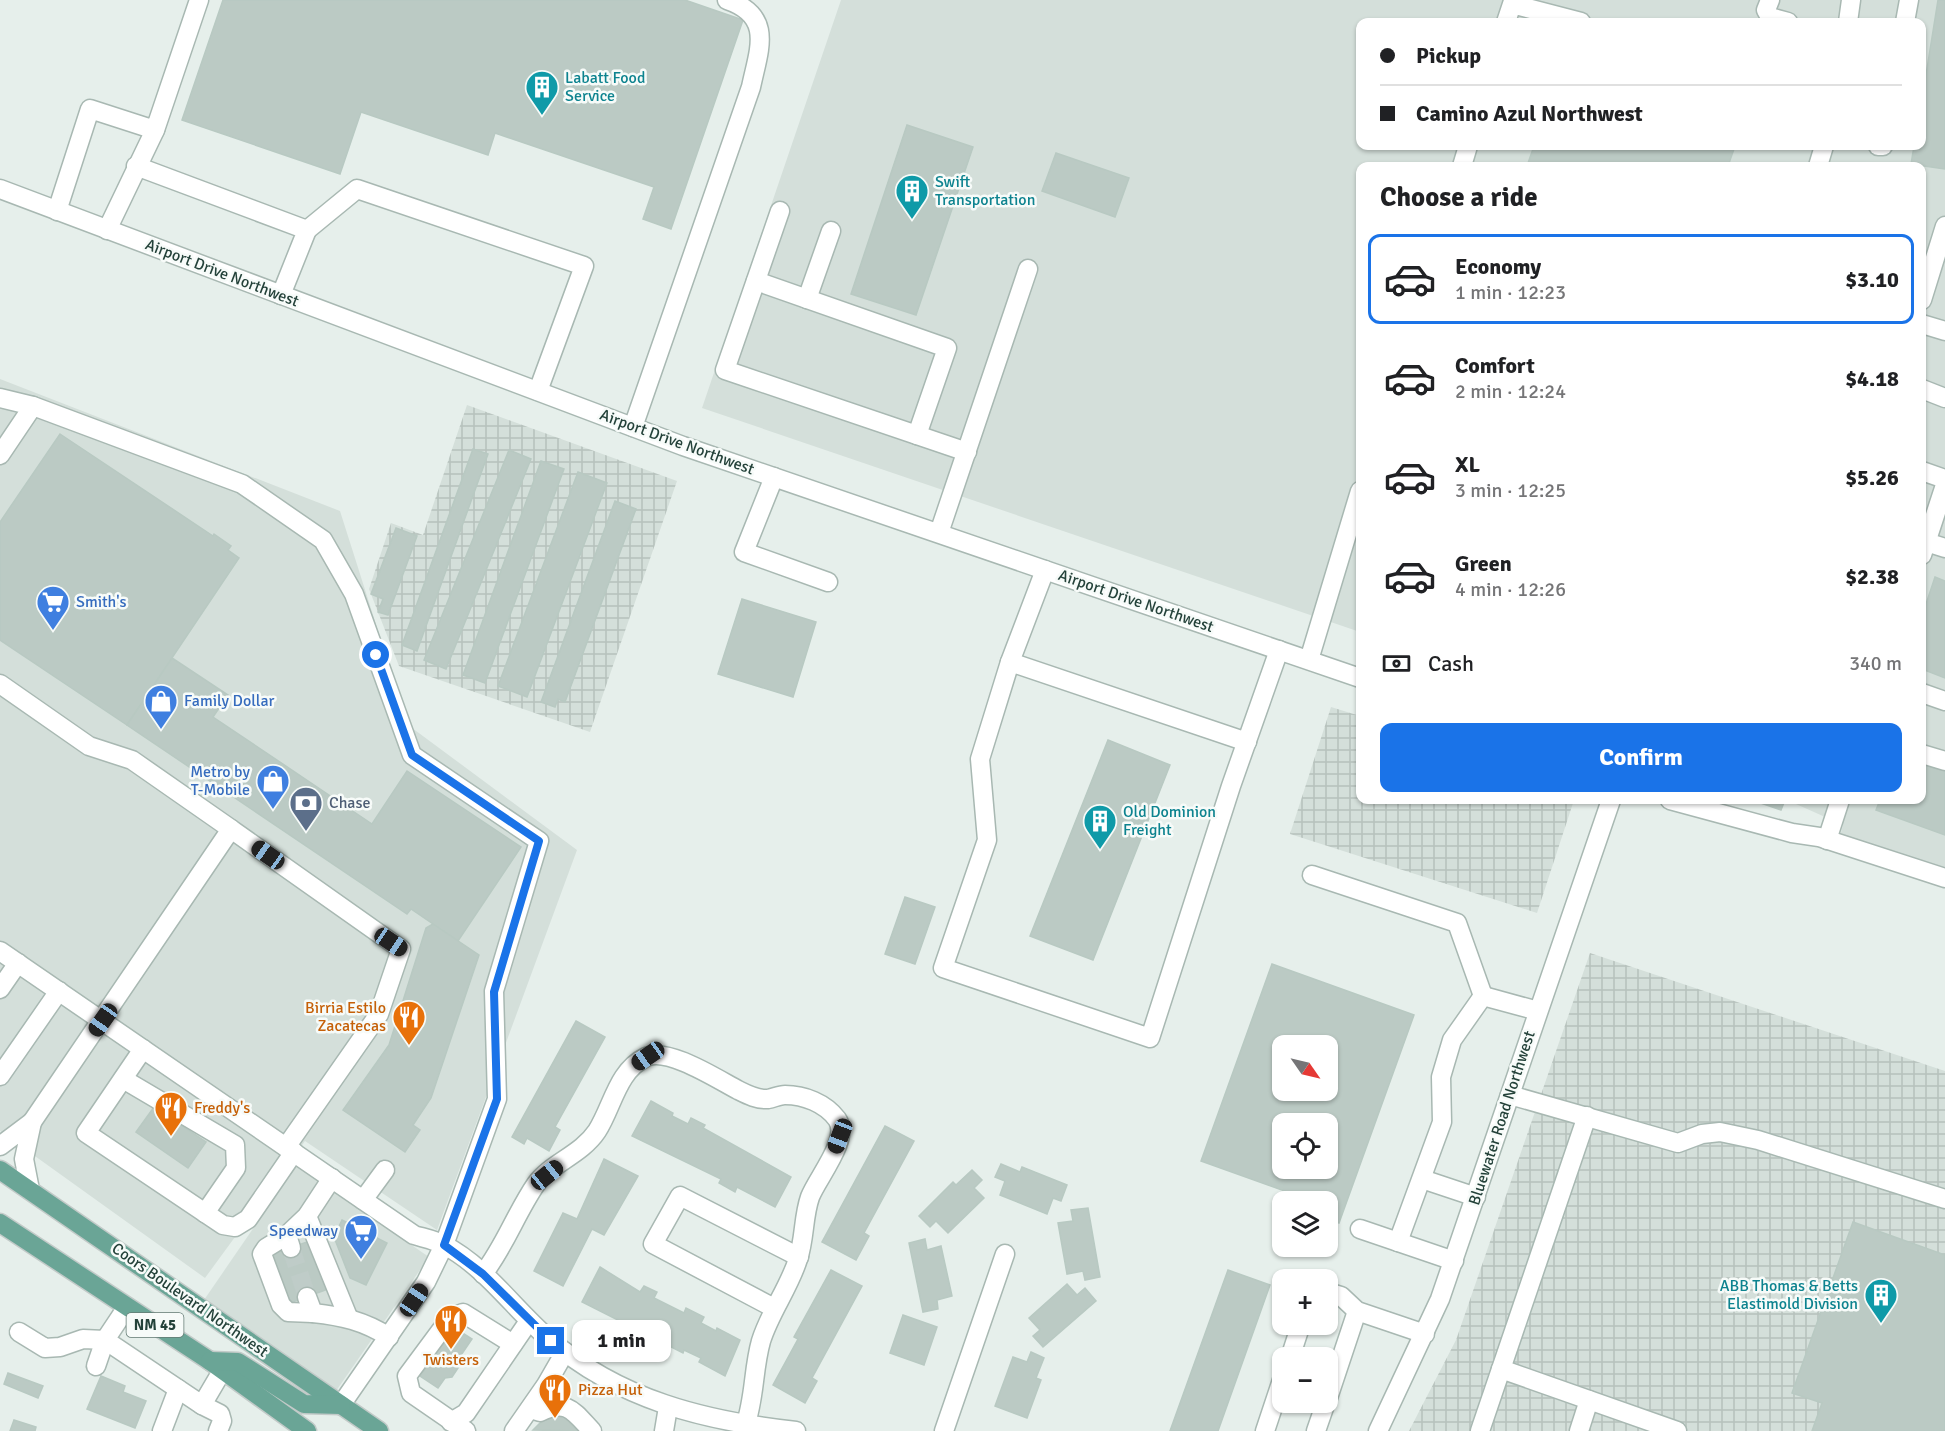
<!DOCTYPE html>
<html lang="en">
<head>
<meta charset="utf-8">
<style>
	:root { --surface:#fff; --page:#f6f6f6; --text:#202124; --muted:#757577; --line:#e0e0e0; --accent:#1a73e8 }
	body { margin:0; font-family:Signika,sans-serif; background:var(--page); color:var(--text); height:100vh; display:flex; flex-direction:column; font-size:22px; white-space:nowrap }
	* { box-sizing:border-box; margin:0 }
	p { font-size:20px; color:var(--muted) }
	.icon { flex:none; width:33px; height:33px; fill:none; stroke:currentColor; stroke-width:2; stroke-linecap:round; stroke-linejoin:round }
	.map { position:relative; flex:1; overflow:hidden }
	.sheet { position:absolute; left:1356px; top:162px; width:570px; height:642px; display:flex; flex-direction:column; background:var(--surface); border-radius:12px; box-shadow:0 2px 4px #0004 }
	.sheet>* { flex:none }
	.hud { position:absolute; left:1356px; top:18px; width:570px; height:132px; border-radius:12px; box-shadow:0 2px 4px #0004; display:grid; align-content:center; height:132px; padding:0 24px; background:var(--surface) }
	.needle { width:39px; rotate:124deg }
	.tools { position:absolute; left:1272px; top:1035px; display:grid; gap:12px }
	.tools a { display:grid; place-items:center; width:66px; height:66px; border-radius:12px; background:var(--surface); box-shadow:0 2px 4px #0004; font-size:30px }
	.end { position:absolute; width:27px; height:27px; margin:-14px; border:8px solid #1a73e8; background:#fff; box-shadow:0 0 0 3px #fff }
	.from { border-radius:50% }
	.bubble { position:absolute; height:42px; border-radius:12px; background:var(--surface); box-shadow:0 2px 4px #0004; font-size:20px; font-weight:800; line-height:42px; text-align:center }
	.car { position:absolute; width:18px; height:36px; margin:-18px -9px; border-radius:8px; box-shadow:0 0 4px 2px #0007; background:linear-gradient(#222 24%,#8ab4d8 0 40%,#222 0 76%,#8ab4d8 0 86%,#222 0) }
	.hud b { display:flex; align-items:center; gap:21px; height:57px; font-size:22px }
	.hud b+b { border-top:2px solid var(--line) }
	.hud i { width:15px; height:15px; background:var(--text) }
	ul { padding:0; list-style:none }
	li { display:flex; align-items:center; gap:18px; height:90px; margin:0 12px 9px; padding:0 12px; border:3px solid transparent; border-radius:12px }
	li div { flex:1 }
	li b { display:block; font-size:22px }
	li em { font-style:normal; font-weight:800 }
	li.active { border-color:var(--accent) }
	li>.icon { width:54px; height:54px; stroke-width:1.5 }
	h2 { padding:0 24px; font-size:27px; line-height:72px }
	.pay { display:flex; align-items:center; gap:15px; height:66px; padding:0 24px; font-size:22px }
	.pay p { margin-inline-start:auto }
	.action { display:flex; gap:12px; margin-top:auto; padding:12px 24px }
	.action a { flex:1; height:69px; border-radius:12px; background:var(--accent); color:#fff; font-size:24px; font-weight:800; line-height:69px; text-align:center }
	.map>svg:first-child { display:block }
	.built { fill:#d4dfda; fill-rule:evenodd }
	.industrial { fill:url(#industrial-grid) }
	.building { fill:#bbcac4; stroke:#b8c9c2; stroke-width:1.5; fill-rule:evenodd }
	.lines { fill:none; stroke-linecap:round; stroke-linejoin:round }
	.minor-tunnel { stroke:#bfccc8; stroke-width:18; stroke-dasharray:18 9; stroke-linecap:butt }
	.minor-casing { stroke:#a8b8b2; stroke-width:21 }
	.major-casing { stroke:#c2cac8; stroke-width:21 }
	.minor { stroke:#fff; stroke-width:18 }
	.major { stroke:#6aa596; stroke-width:18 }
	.route { stroke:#1a73e8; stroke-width:8 }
	.labels { text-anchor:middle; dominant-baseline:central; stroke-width:5; stroke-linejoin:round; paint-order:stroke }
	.shield { fill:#f7fbf9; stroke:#637a73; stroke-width:1.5 }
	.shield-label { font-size:15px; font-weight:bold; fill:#24423a }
	.culture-label { font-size:16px; fill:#0d838f; stroke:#f7fbf9; text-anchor:start }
	.street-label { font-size:16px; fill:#24423a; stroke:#f7fbf9 }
	.shop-label { font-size:16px; fill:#366cbe; stroke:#f7fbf9; text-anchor:start }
	.service-label { font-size:16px; fill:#4e5e75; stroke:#f7fbf9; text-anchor:start }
	.food-label { font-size:16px; fill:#c56008; stroke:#f7fbf9; text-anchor:start }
</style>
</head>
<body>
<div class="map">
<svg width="1945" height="1431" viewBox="0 0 1945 1431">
	<defs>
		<pattern id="industrial-grid" width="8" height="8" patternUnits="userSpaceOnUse" patternTransform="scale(1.5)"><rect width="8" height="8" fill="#d4dfda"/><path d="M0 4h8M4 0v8" fill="none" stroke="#b6c1bc"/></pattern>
	</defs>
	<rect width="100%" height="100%" fill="#e6efeb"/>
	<!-- built -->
	<g class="built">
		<path d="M841 0H1945V872L1840 836 1843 825 1787 800H1922V166H1360V632L702 408ZM1360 22H1922V146H1360Z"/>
		<polygon points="0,379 340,511 408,725 577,850 437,1230 305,1141 205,1278 0,1131"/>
		<polygon points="296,1166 429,1257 336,1391 204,1300"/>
	</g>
	<!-- industrial -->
	<g class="industrial">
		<polygon points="467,405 677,481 590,732 399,666 369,589 391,523 423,535"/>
		<polygon points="1331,707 1360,716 1360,800 1574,800 1537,913 1290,834"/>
		<polygon points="1590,953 1945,1071 1945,1431 1409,1431 1456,1340"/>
	</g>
	<!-- building -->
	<g class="building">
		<polygon points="223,0 685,0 743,20 671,229 643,219 654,187 495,133 488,155 361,112 340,174 182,120"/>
		<polygon points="1938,0 1945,0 1945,169 1911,164 1914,146 1922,146 1922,100"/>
		<polygon points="907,125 973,147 916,315 851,294"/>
		<polygon points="1534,146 1735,146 1728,166 1527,166"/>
		<polygon points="1056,153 1129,178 1115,217 1042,191"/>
		<polygon points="60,434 213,536 214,534 231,546 228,550 239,558 127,725 0,640 0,522"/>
		<polygon points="473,449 488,454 417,651 402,645"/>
		<polygon points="509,450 531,459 446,669 424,660"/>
		<polygon points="541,461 564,469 485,683 463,675"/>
		<polygon points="578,472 607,483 527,697 498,686"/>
		<polygon points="615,501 636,509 565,702 558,699 555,707 541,702"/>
		<polygon points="396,528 417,536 388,615 378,612 383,599 371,594"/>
		<polygon points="1935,577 1945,581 1945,678 1922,669 1922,616"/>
		<polygon points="742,599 816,622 793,697 718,674"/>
		<polygon points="172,658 228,695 213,717 372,824 407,771 521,847 458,941 411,909 407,914 127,725"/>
		<polygon points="1108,740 1170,765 1093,960 1030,936"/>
		<polygon points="1922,761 1945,770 1945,835 1876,810 1880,800 1922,800"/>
		<polygon points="1752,800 1785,800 1781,810"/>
		<polygon points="905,897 935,907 915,964 885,954"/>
		<polygon points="433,924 479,955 431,1098 413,1125 420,1130 405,1152 343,1110 389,1045 426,928"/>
		<path d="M1272 964 1414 1015 1339 1223 1328 1219V1202H1315L1201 1161ZM1282 1046H1328V1090H1282ZM1282 1124H1328V1168H1282Z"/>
		<polygon points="576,1021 605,1037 555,1127 560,1130 549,1151 527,1138 524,1144 512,1137"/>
		<polygon points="651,1101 673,1113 672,1116 688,1124 691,1118 705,1125 703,1128 791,1177 775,1207 737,1187 735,1192 719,1183 721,1179 632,1136"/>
		<polygon points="154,1107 206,1142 188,1168 136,1132"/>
		<polygon points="885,1126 914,1141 864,1233 869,1236 856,1260 822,1242"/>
		<polygon points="604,1159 638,1176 604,1235 592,1229 563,1286 534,1271 563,1213 577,1219"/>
		<polygon points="1001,1164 1020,1172 1022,1167 1067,1185 1061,1201 1053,1198 1047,1214 1000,1195 1005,1181 995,1177"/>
		<polygon points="972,1170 982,1180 974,1188 984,1198 948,1233 936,1221 930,1227 919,1216 953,1182 956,1185"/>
		<polygon points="1088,1208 1100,1277 1085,1280 1083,1271 1067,1274 1058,1223 1073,1221 1071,1210"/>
		<polygon points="342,1220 387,1243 366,1285 350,1278 334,1237"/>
		<polygon points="1853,1222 1945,1255 1945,1431 1812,1431 1822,1403 1792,1393"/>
		<polygon points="925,1239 927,1250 941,1246 952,1296 937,1300 938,1309 923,1312 909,1243"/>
		<polygon points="310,1241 328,1289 284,1305 267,1256"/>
		<polygon points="600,1267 640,1292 644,1286 657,1292 654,1298 684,1313 686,1308 704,1317 701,1323 716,1331 717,1328 740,1340 725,1376 699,1362 701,1358 684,1350 683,1353 582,1302"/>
		<polygon points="831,1270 862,1286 812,1378 817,1381 805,1403 773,1385 798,1339 794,1337"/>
		<polygon points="1228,1270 1270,1285 1218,1431 1170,1431"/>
		<polygon points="1067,1284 1077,1295 1085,1288 1096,1301 1043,1347 1033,1336 1040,1330 1029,1318"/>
		<polygon points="903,1315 937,1327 924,1365 890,1353"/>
		<polygon points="453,1327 472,1339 457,1361 458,1368 452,1377 445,1378 438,1388 420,1376"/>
		<polygon points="1031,1352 1044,1358 1036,1378 1041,1380 1027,1418 995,1406 1013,1357 1027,1362"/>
		<polygon points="8,1373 43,1386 38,1398 4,1384"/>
		<polygon points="101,1376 125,1386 123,1392 146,1401 135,1428 87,1409"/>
		<polygon points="555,1408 578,1431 533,1430"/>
		<polygon points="14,1420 36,1427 35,1431 10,1431"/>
	</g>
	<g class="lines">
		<!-- minor-tunnel -->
		<polyline class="minor-tunnel" points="291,1248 307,1297"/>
		<defs>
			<g id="minor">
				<polyline points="1770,0 1766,10 1770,17 1788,22"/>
				<polyline points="1506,22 1512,4 1581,22"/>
				<polyline points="1848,22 1851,0"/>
				<polyline points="1905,22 1909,0"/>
				<polyline points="1878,146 1883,146"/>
				<polyline points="136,166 307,230 281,295"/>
				<polyline points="1462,166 1468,146"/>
				<polyline points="1818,166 1824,146"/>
				<polyline points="0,189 683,446 1360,678"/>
				<polyline points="57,211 90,109 155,130 199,0"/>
				<polyline points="780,211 725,370 967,452"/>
				<polyline points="107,230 155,130"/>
				<polyline points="307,230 357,189 584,266 538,391"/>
				<polyline points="756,281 947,348 917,435"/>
				<polyline points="807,299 831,231"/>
				<polyline points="1922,300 1945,226"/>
				<polyline points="1922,324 1945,331"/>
				<polyline points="1922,389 1945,398"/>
				<polyline points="0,398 33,406"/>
				<path d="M633 427 751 87C759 49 774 16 727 0"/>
				<polyline points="0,455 33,406 242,484 323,540 354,594 412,755 539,841 494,991 497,1099 444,1245 426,1282 341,1405"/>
				<polyline points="1922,471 1945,479"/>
				<polyline points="774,477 744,552 828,582"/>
				<polyline points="939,533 1028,269"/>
				<polyline points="1926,542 1945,548"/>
				<polyline points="1922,555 1945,485"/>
				<polyline points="1045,570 1010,662 980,759 987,840 943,968 1150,1038 1231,786 1279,650"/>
				<polyline points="1309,660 1360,491"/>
				<polyline points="1010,662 1247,742"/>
				<polyline points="0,684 89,746 132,760 231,829 32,1122"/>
				<polyline points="1922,693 1945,701"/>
				<polyline points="1922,754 1945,761"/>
				<polyline points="1670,800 1792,833 1819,837 1945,878"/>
				<polyline points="231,829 401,949 379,1014 286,1147"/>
				<polyline points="1827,840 1840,800"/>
				<polyline points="1312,875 1457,923 1483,996"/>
				<path d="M0 951 414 1235C424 1238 435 1240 444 1245 485 1266 514 1309 549 1339 619 1400 705 1421 796 1431"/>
				<polyline points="0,989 18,963"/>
				<polyline points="143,1049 86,1133 223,1225 235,1227 248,1219 294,1152"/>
				<polyline points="0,1076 59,991"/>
				<polyline points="123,1079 235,1145 236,1168 205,1213"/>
				<polyline points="1510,1095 1678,1143 1702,1134 1720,1132 1758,1140 1945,1199"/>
				<polyline points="0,1146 32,1122 24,1159 30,1190"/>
				<polyline points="1422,1179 1476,1197"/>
				<polyline points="363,1200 385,1170"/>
				<polyline points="307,1216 348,1317"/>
				<polyline points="1360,1229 1454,1261"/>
				<polyline points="287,1235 266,1248 262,1254 281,1305 288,1312 313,1313"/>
				<polyline points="1398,1242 1442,1122 1441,1077 1452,1040 1483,996 1538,1011"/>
				<polyline points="291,1248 287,1235 307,1216 332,1178"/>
				<path d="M483 1274C505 1246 516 1213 536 1184 551 1163 581 1155 597 1131 613 1106 617 1071 646 1057 668 1047 717 1079 738 1090 746 1094 757 1100 768 1099 774 1098 779 1095 785 1095 804 1095 825 1103 837 1119 851 1139 817 1178 810 1197 803 1217 805 1238 798 1259 789 1288 770 1312 761 1341 753 1369 755 1398 745 1426"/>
				<polyline points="1328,1292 1341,1296 1357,1311 1425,1334"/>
				<path d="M307 1297 313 1313C342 1316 364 1321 389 1337"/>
				<polyline points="127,1307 105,1340 202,1405 222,1371"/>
				<polyline points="774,1308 653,1244 680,1196 799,1257"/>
				<polyline points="19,1332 45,1348 60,1347 83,1339 105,1340 96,1366"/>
				<polyline points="1290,1358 1301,1324"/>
				<polyline points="1501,1369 1677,1431"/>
				<polyline points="1328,1398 1357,1311"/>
				<polyline points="202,1405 220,1414 222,1421 218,1431"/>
				<path d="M530 1409 540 1412C567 1398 574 1412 592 1431"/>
				<polyline points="451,1422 466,1413 529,1321"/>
				<polyline points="162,1431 178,1389"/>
				<polyline points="466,1431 411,1393 407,1376 450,1318 463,1313 513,1344"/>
				<polyline points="514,1431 546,1385 565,1352"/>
				<polyline points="664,1431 668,1407"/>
				<polyline points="944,1431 1005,1254"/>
				<polyline points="1265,1431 1282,1380"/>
				<polyline points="1316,1431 1326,1402"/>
				<polyline points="1378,1431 1440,1299 1611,800"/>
				<polyline points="1480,1431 1587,1116"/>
				<polyline points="1579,1431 1589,1400"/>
			</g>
			<g id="major">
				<polyline points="0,1170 379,1431"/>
				<polyline points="0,1223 210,1361 307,1431"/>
				<polyline points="210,1361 238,1362 304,1404 341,1405"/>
			</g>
		</defs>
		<!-- minor casing -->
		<use href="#minor" class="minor-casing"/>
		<!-- major casing -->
		<use href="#major" class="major-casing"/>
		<!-- minor -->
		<use href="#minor" class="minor"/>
		<!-- major -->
		<use href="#major" class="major"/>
	</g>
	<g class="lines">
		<!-- route -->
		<polyline class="route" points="376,655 412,755 539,841 494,992 497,1099 444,1245 483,1274 551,1341"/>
	</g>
	<!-- icons -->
	<defs>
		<symbol id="building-pin" viewBox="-11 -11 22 30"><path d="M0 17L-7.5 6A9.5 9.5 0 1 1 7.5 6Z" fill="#0f9aa8" stroke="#f7fbf9"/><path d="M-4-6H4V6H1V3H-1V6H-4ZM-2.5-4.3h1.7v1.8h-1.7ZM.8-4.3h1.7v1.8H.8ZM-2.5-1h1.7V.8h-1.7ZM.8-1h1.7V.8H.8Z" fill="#fff"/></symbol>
		<symbol id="supermarket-pin" viewBox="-11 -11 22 30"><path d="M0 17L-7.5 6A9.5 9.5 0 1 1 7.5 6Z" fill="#3f7fe0" stroke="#f7fbf9"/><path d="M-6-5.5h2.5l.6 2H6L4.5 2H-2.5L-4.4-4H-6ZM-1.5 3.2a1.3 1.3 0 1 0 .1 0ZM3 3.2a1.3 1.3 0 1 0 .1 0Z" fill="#fff"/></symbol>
		<symbol id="shop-pin" viewBox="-11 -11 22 30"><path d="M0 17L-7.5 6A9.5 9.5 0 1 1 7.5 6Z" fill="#3f7fe0" stroke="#f7fbf9"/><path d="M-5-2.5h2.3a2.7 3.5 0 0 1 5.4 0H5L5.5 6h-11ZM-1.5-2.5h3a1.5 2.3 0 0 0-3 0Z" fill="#fff"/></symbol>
		<symbol id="bank-pin" viewBox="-11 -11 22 30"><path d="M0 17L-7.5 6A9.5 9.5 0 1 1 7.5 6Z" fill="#5c6f8a" stroke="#f7fbf9"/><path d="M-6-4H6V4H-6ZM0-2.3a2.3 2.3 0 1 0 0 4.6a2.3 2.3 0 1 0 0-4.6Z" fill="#fff"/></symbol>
		<symbol id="restaurant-pin" viewBox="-11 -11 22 30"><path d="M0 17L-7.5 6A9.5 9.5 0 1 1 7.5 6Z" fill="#e8710a" stroke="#f7fbf9"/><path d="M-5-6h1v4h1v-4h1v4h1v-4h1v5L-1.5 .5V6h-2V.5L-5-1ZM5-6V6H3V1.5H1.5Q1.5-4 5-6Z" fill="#fff"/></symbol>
	</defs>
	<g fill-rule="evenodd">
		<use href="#building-pin" x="523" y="68" width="38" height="52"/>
		<use href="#building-pin" x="893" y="172" width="38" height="52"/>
		<use href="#supermarket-pin" x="34" y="583" width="38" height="52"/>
		<use href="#shop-pin" x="142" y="682" width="38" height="52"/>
		<use href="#shop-pin" x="254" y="762" width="38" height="52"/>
		<use href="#bank-pin" x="287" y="784" width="38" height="52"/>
		<use href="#building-pin" x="1081" y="802" width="38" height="52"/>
		<use href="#restaurant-pin" x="390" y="998" width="38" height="52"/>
		<use href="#restaurant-pin" x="152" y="1089" width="38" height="52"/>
		<use href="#supermarket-pin" x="342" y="1212" width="38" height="52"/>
		<use href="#building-pin" x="1862" y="1276" width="38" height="52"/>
		<use href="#restaurant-pin" x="432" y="1302" width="38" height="52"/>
		<use href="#restaurant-pin" x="536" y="1371" width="38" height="52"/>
	</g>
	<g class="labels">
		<!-- shield labels -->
		<rect class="shield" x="126.5" y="1313" width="57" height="24" rx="4.5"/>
		<g class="shield-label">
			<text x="155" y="1325">NM 45</text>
		</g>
		<!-- culture labels -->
		<g class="culture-label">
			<text x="565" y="78">Labatt Food<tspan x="565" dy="18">Service</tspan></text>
			<text x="935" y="182">Swift<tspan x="935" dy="18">Transportation</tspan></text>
			<text x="1123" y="812">Old Dominion<tspan x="1123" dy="18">Freight</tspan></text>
			<text x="1858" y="1286" text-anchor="end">ABB Thomas &amp; Betts<tspan x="1858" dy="18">Elastimold Division</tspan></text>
		</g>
		<!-- street labels -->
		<g class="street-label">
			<text transform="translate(222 273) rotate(21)">Airport Drive Northwest</text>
			<text transform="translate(677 442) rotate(20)">Airport Drive Northwest</text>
			<text transform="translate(1136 601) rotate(19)">Airport Drive Northwest</text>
			<text transform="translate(1502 1118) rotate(-72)">Bluewater Road Northwest</text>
			<text transform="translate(190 1300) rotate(35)">Coors Boulevard Northwest</text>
		</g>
		<!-- shop labels -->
		<g class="shop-label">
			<text x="76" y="602">Smith's</text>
			<text x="184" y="701">Family Dollar</text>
			<text x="250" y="772" text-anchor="end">Metro by<tspan x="250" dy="18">T-Mobile</tspan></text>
			<text x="338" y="1231" text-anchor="end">Speedway</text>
		</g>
		<!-- service labels -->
		<g class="service-label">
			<text x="329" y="803">Chase</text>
		</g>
		<!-- food labels -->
		<g class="food-label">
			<text x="386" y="1008" text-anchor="end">Birria Estilo<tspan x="386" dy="18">Zacatecas</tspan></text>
			<text x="194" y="1108">Freddy's</text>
			<text x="451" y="1360" text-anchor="middle">Twisters</text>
			<text x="578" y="1390">Pizza Hut</text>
		</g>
	</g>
</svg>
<div class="tools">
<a><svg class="needle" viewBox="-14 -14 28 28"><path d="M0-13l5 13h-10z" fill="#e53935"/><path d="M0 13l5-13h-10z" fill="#757577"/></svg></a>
<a><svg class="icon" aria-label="locate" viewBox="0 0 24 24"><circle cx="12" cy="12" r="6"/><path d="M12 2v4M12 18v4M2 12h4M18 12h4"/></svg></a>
<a><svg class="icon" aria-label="layers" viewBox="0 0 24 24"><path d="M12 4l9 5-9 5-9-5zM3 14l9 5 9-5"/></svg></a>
<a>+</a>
<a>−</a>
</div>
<i class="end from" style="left:376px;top:655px"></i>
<i class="end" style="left:551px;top:1341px"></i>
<div class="bubble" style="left:572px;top:1320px;width:99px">1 min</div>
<i class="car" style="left:268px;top:855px;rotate:305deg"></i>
<i class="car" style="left:391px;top:942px;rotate:124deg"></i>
<i class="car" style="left:103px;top:1020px;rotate:215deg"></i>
<i class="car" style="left:648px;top:1056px;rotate:235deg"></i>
<i class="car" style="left:840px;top:1136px;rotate:201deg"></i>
<i class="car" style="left:547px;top:1175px;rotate:51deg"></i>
<i class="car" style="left:414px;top:1300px;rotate:34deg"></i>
<div class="hud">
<b><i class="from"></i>Pickup</b>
<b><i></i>Camino Azul Northwest</b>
</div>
<section class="sheet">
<h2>Choose a ride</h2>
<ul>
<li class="active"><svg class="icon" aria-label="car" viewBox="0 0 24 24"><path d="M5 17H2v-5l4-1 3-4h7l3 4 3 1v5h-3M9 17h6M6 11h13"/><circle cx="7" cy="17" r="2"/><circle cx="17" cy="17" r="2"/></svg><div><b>Economy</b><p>1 min · 12:23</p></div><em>$3.10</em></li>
<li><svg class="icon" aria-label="car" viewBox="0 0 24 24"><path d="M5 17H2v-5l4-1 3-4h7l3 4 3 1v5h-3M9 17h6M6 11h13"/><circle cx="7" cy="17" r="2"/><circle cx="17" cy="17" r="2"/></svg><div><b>Comfort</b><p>2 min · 12:24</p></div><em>$4.18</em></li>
<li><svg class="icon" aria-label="car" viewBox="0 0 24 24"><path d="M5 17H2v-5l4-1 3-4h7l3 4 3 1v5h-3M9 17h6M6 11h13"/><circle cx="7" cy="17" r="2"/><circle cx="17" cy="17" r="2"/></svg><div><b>XL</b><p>3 min · 12:25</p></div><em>$5.26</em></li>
<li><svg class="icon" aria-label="car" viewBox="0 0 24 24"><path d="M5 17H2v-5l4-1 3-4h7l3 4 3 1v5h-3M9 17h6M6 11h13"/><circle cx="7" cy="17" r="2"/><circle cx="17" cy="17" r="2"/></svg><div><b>Green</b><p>4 min · 12:26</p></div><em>$2.38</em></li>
</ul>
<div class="pay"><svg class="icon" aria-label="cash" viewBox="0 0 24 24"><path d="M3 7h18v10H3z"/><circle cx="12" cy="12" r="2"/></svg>Cash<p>340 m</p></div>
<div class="action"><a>Confirm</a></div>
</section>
</div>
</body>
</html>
